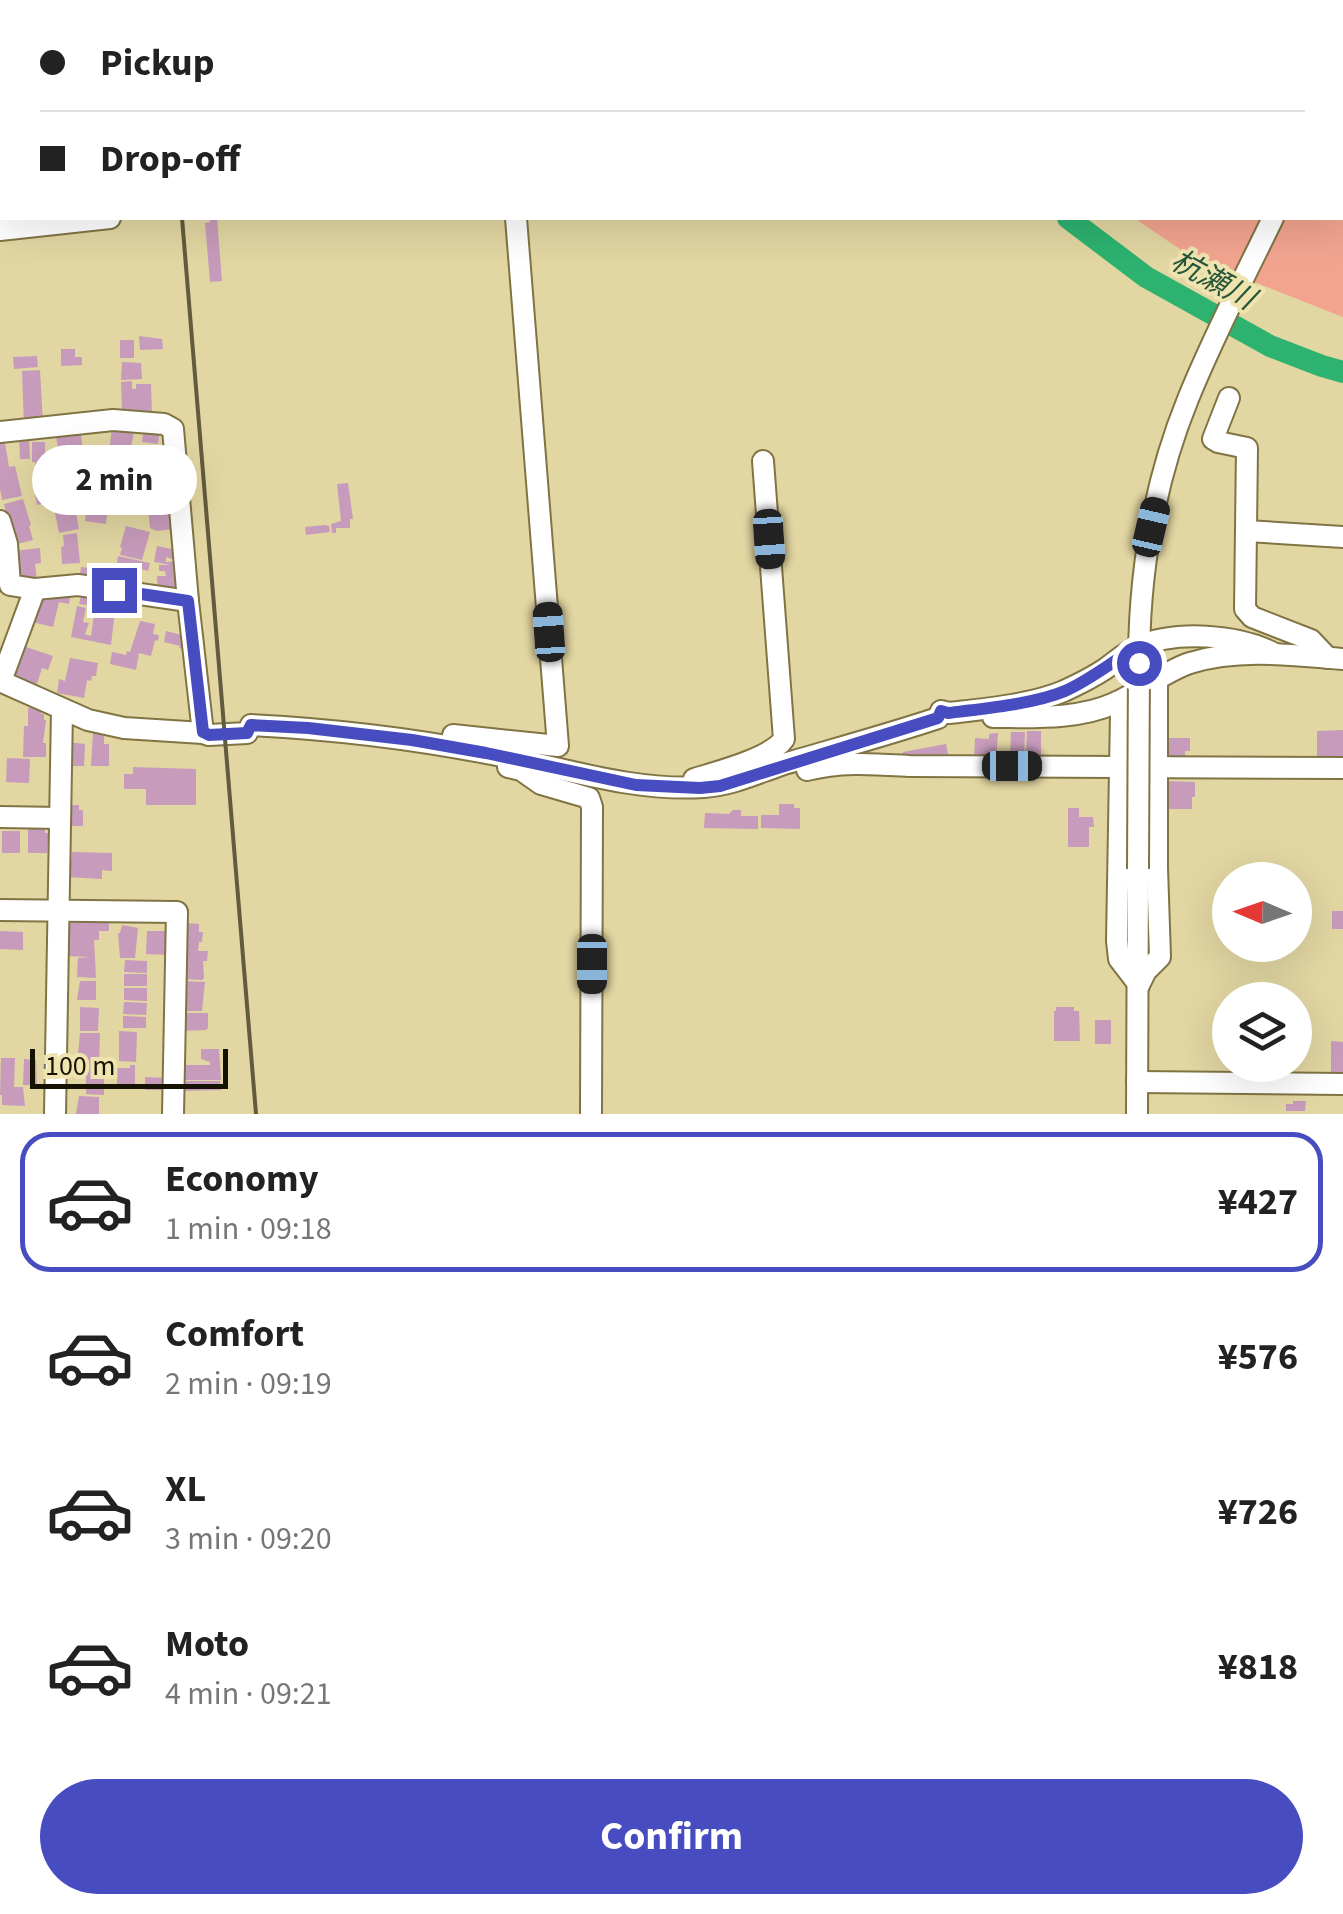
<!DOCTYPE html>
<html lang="en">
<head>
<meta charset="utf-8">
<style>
	:root { --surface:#fff; --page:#f6f6f6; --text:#222; --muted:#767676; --line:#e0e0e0; --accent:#484cc1 }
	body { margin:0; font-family:"Source Sans 3","Noto Sans JP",sans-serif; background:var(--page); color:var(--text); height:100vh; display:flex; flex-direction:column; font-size:38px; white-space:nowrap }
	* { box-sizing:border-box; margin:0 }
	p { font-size:32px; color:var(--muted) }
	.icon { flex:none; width:55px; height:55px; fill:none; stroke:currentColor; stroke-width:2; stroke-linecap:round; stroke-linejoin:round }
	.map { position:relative; height:1114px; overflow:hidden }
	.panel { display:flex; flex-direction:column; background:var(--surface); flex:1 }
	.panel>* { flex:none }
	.guide { position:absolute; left:0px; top:0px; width:1345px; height:220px; box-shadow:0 10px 40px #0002; display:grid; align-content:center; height:220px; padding:0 40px; background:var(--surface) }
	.needle { width:65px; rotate:272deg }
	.tools { position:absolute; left:1212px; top:862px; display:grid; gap:20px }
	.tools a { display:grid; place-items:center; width:100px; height:100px; border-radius:50%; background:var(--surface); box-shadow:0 10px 40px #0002; font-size:50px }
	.scale { position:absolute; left:30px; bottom:25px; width:198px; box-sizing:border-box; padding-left:10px; border:5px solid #161201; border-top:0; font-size:28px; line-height:35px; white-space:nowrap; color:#161201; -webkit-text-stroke:8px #efe3af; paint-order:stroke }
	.end { position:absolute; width:45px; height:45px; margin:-22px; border:12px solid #484cc1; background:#fff; box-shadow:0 0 0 5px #fff }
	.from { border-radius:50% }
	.bubble { position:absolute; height:70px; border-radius:35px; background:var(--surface); box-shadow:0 10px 40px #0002; font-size:32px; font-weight:700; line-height:70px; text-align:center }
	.car { position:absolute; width:30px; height:60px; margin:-30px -15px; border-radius:12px; box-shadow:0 0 8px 2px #0007; background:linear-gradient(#222 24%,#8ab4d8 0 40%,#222 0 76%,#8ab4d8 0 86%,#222 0) }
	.guide b { display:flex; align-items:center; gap:35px; height:95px; font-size:38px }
	.guide b+b { border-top:2px solid var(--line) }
	.guide i { width:25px; height:25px; background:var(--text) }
	ul { padding:18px 0 0; list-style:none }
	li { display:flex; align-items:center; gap:30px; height:140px; margin:0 20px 15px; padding:0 20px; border:5px solid transparent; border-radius:30px }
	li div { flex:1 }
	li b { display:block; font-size:38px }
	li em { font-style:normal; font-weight:700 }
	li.active { border-color:var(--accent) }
	li>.icon { width:90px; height:90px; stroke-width:1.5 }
	.cta { display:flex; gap:20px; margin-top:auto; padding:20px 40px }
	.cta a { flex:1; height:115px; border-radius:60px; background:var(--accent); color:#fff; font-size:40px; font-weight:700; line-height:115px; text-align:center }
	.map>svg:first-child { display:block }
	.green { fill:#f2a48f }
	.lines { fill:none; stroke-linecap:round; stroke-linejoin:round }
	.stream { stroke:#26824e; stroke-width:4 }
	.river { stroke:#2db26f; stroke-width:22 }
	.building { fill:#c79bbb }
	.minor-casing { stroke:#807444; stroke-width:24 }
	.minor { stroke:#fff; stroke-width:20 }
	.rail { stroke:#625b3d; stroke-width:4 }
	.minor-bridge-casing { stroke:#807444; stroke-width:24; stroke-linecap:butt }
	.minor-bridge { stroke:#fff; stroke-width:20 }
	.route { stroke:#484cc1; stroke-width:12 }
	.labels { text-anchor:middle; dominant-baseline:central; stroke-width:8; stroke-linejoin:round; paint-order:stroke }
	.water-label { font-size:30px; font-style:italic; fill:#26573a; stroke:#efe3af }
</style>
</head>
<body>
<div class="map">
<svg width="1343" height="1114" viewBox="0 0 1343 1114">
	<rect width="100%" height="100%" fill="#e2d6a2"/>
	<!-- green -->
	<polygon class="green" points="635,0 1343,0 1343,317 1193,258 1134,218 1342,218 1342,2 638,2"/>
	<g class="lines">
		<!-- stream -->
		<g class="stream">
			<polyline points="543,0 544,2"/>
			<polyline points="0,195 2,195"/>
		</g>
		<!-- river -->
		<g class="river">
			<polyline points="590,0 591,2"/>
			<polyline points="1068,218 1146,277 1270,346 1322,366 1343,372"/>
		</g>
	</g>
	<!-- building -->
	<g class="building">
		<polygon points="210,218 217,218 222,281 210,282 205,223 210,222"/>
		<polygon points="139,336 162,339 163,349 140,350"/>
		<rect x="120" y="340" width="14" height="18"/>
		<polygon points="61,349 75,349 75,357 82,357 82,365 61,366"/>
		<polygon points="37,356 38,367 14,369 13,357"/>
		<polygon points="122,362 141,363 142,379 121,380"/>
		<polygon points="40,370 43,424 24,425 22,371"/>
		<polygon points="132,381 132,389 136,389 136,384 151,384 152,414 128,415 128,409 122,409 121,382"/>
		<polygon points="112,426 135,428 129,456 109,454"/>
		<polygon points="144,426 160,428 158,444 142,442"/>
		<polygon points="81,434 84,462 81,463 82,485 64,486 56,436"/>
		<polygon points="19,436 29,436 30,459 20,459"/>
		<polygon points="4,437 9,467 15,466 22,496 2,500 0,489 0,438"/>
		<polygon points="32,442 45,442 45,462 41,462 42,465 35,465 35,462 32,462"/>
		<polygon points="110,456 141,460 139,474 132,473 130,483 104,479"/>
		<polygon points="137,476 168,478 167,490 136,487"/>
		<polygon points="110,482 132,486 130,498 114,496 111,508 108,507 106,524 85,521 90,484 109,485"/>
		<polygon points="348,483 353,519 350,519 350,528 336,528 336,533 332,533 331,524 341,521 337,484"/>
		<polygon points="49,491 51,502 37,505 35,494"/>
		<polygon points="73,498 75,505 78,504 80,512 76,513 79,529 59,533 53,503"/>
		<polygon points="23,499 31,525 29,526 33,540 13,545 4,504"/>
		<polygon points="172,505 174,529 157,531 150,528 148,507"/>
		<polygon points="325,525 329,526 330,532 306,535 305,527"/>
		<polygon points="126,526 150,532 142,560 120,555 122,548 120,547"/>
		<polygon points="77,533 80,563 62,564 61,547 64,546 63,535"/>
		<polygon points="157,546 176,550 174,560 166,557 166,562 179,561 180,593 158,594 157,576 166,576 165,571 159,571 159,565 171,565 154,562"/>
		<polygon points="40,548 41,563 35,564 37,581 16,584 13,551"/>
		<polygon points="118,556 150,563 148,571 141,569 140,574 137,573 133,589 114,584"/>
		<polygon points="81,567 107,570 106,579 79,581"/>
		<polygon points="71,591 69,604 59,602 53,627 32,622 38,595"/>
		<polygon points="82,591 126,599 123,612 115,610 111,645 71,637 77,606 86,608 83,622 89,623 85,634 91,636 95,606 79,604"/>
		<polygon points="140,621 155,624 153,634 159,635 158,641 155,640 151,656 139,653 136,670 110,664 112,652 126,655 127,651 130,652"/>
		<polygon points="166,631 182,635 181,638 186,639 184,649 179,648 180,646 164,642"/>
		<polygon points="26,647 53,656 48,670 42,668 37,684 11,676"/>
		<polygon points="70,658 98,663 96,676 92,676 91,681 87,680 84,698 57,693 59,679 65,681"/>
		<polygon points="28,708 41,708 41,714 44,714 44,720 46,720 43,743 46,743 46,757 23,757 24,726 28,726"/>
		<polygon points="1343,730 1343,762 1317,763 1317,731"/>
		<polygon points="1027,731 1041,731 1041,755 1035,755 1034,752 1026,752"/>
		<polygon points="1011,732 1025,732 1024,759 1010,759"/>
		<polygon points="93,733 104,733 104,744 109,744 109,766 91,766"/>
		<polygon points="998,733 996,761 974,760 975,738 989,739 989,734"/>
		<polygon points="1163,738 1190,738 1190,751 1185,751 1185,763 1162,762"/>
		<polygon points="68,742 85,744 84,766 68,766"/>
		<polygon points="946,744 949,759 904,760 903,752"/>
		<polygon points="7,758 30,759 29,783 6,782"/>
		<polygon points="133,767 196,769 196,805 146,805 146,789 124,789 124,774 133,774"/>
		<polygon points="1164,781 1195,782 1195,797 1192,797 1192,809 1164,809"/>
		<polygon points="779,804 794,804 794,808 800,808 800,829 761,828 761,815 779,815"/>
		<polygon points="69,805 79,805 79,810 83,810 83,826 66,826"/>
		<polygon points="1068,808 1079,808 1079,817 1093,817 1094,827 1089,827 1089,847 1068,847"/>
		<polygon points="733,810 741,810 741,816 758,816 758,829 704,828 705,813 729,814"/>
		<polygon points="28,826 45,826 45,833 49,833 47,853 28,853"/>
		<rect x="2" y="831" width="18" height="22"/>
		<polygon points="72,852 112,853 112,871 102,870 102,879 66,877 67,864 71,864"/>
		<rect x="1332" y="911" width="11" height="18"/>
		<polygon points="70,916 109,918 109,931 99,931 99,940 94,940 96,978 77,977 78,958 89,957 64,956 65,941 69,941"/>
		<polygon points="186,923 199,924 199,932 203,932 202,942 199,942 198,951 208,951 207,961 203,961 204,978 202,980 182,979"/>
		<polygon points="122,925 138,928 135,958 120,958 118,933 120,933"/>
		<polygon points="0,931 23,932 23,950 0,949"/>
		<polygon points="147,931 165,931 167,955 146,954"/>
		<polygon points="125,960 147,961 147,973 124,972"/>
		<rect x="124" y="974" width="23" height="12"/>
		<polygon points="80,981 96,981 96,1000 77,1000"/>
		<polygon points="183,981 205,982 202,1011 180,1011"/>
		<polygon points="124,988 147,988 147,1001 124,1000"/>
		<polygon points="124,1002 147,1003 146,1015 123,1014"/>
		<polygon points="80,1007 99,1008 98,1031 80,1031"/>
		<polygon points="1056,1007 1074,1007 1074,1011 1079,1011 1080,1041 1054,1041 1054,1011 1056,1011"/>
		<polygon points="180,1013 208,1013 208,1028 206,1030 180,1031"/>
		<polygon points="123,1016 146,1017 146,1028 123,1028"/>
		<rect x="1095" y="1020" width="16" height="24"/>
		<polygon points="119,1031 137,1032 136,1062 119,1061"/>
		<polygon points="80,1033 100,1033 99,1067 104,1067 104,1095 86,1094 86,1065 80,1065 80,1054 78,1054"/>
		<polygon points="1331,1041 1343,1042 1343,1078 1331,1078"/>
		<polygon points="201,1049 219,1049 221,1080 185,1080 185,1065 210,1065 210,1062 201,1059"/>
		<polygon points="1,1058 15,1058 14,1087 23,1087 25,1106 2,1105 2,1095 0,1095"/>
		<polygon points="24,1059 36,1060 37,1085 23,1085"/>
		<polygon points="130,1065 135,1065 135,1089 117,1089 117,1068 130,1068"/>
		<polygon points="145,1077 165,1078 164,1090 145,1090"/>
		<polygon points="185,1081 220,1081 221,1090 185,1091"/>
		<polygon points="79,1096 99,1097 99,1114 76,1114"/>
		<polygon points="1293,1101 1306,1101 1305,1111 1286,1111 1286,1104 1293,1104"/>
	</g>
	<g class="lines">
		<defs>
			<g id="minor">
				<polyline points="1342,75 1343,74"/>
				<polyline points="0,230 110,218"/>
				<polyline points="1229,398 1213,439 1218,442 1247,448 1245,609 1252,617 1311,640 1328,658"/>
				<polyline points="0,432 113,420 164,424 173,429 188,601 203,733"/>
				<polyline points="0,521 7,544 10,585 35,589 1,681"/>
				<polyline points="1247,531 1343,537"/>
				<polyline points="35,589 78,585 188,601"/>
				<path d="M1139 655C1140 568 1155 480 1188 399 1213 337 1244 278 1273 218"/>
				<path d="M0 681 88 720 124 728 203 733 209 735 247 733 251 725C330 729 409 738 486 753 557 766 631 792 704 787 733 785 757 773 784 764 835 749 887 735 938 718L941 711 949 713C984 709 1031 705 1064 691 1077 685 1093 677 1105 669 1116 661 1125 653 1137 647 1175 630 1239 634 1275 654"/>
				<polyline points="1117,702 1121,713 1117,941 1119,959 1139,985"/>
				<path d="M993 717C1033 717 1077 720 1115 703 1140 692 1163 672 1190 663 1239 648 1292 655 1343 659"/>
				<polyline points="453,735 558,746 516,218"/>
				<polyline points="508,767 521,770 541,784 589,798 592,807 591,1114"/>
				<path d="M807 770C841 761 875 764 909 766L1343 768"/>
				<path d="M694 779C717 772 771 758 784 739L763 461"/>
				<polyline points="0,817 60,818"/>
				<polyline points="0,910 177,912 173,1114"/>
				<polyline points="1139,985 1146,971 1160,957 1157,868 1157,680"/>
				<polyline points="1137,1082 1343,1084"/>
				<polyline points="55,1114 62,710"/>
				<polyline points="1137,1114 1138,869"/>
			</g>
		</defs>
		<!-- minor casing -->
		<use href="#minor" class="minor-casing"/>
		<!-- minor -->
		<use href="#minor" class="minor"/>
		<!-- rail -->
		<g class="rail">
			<polyline points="170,0 170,2"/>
			<polyline points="182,218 256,1114"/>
		</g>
		<defs>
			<polyline id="minor-bridge" points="1138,869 1139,663"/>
		</defs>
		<!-- minor-bridge casing -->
		<use href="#minor-bridge" class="minor-bridge-casing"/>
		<!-- minor-bridge -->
		<use href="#minor-bridge" class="minor-bridge"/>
	</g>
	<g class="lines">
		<!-- route -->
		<path class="route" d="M114 590 188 601 203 732 209 735 247 733 251 725 308 728 412 740 486 753 636 785 700 788 720 786 938 718 941 711 948 713C982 709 1034 704 1065 691 1092 679 1114 660 1139 646V663"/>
	</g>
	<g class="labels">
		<!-- water labels -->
		<g class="water-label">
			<text transform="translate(1213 280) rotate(29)">杭瀬川</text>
		</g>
	</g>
</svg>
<div class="tools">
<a><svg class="needle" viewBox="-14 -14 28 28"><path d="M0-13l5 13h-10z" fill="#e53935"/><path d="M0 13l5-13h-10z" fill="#767676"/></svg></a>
<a><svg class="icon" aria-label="layers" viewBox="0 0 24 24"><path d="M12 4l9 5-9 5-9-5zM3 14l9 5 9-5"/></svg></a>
</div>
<div class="scale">100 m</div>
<i class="end from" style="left:1139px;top:663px"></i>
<i class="end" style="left:114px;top:590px"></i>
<div class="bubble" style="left:32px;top:445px;width:165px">2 min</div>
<i class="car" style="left:1151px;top:527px;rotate:13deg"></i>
<i class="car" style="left:769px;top:539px;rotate:176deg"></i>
<i class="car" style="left:549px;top:632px;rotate:356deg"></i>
<i class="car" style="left:1012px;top:766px;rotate:90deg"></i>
<i class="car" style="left:592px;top:964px;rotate:180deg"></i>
<div class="guide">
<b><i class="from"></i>Pickup</b>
<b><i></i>Drop-off</b>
</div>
</div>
<section class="panel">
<ul>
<li class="active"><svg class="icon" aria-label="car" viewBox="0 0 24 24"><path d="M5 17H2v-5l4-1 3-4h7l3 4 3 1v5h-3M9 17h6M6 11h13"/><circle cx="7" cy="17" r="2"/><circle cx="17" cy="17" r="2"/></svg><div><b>Economy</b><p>1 min · 09:18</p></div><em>¥427</em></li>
<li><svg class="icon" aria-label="car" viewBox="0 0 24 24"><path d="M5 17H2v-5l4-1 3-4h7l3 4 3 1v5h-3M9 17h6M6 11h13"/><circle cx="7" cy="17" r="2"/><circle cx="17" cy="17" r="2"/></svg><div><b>Comfort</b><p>2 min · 09:19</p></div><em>¥576</em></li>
<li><svg class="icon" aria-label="car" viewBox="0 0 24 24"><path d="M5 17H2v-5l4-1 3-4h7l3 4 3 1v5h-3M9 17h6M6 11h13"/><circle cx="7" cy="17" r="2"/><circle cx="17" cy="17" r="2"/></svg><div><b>XL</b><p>3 min · 09:20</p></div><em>¥726</em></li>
<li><svg class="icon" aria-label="car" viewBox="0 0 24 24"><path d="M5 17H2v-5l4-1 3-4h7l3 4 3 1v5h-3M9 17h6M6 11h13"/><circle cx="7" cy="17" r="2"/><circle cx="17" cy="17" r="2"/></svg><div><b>Moto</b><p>4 min · 09:21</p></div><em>¥818</em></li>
</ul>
<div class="cta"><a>Confirm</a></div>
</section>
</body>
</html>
